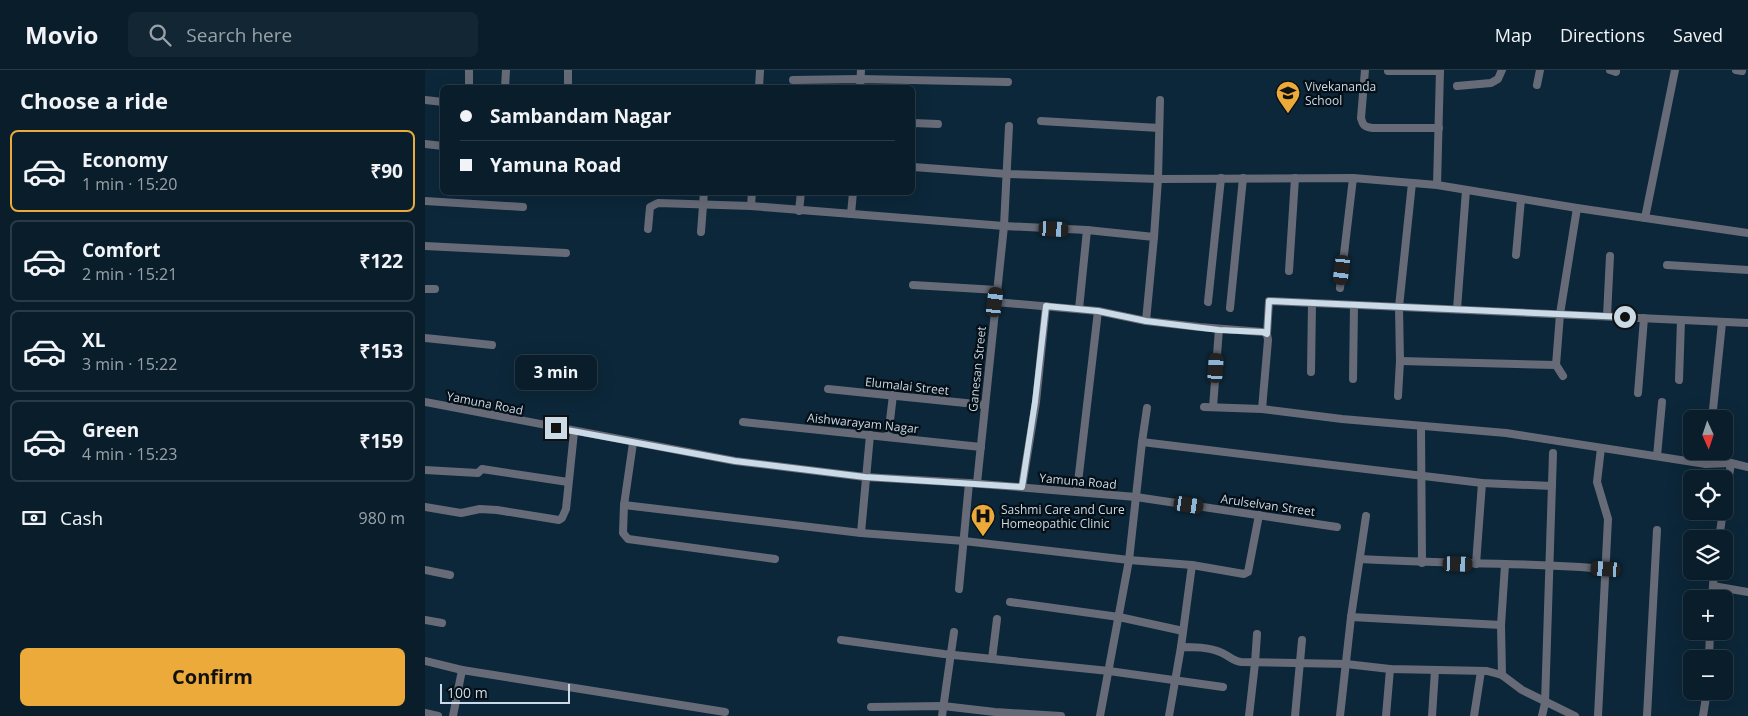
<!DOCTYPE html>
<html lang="en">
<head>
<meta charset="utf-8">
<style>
	:root { --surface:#091d2b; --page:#122633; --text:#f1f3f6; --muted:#99a2a9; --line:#293b47; --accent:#ebaa39 }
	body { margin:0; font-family:"Open Sans",sans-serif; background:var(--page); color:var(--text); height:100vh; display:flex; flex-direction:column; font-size:19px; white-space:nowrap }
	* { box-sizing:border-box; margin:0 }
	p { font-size:16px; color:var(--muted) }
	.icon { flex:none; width:28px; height:28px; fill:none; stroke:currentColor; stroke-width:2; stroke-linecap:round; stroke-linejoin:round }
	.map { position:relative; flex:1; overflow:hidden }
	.details { display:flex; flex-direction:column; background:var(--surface); width:425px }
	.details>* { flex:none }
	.guide { position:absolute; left:15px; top:15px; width:475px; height:110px; border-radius:8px; box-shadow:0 5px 20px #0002,0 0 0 1px var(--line); display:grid; align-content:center; height:110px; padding:0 20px; background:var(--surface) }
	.needle { width:32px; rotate:177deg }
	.controls { position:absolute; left:1258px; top:340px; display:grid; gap:10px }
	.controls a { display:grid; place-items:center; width:50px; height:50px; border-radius:8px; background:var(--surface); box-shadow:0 5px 20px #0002,0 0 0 1px var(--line); font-size:25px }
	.scale { position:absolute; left:15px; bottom:12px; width:130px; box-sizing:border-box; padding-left:5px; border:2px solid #cadae6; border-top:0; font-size:14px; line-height:18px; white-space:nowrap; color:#cadae6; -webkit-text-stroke:4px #050f17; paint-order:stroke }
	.end { position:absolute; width:22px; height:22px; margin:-11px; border:6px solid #cadae6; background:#111; box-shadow:0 0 0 2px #111 }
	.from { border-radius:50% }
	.bubble { position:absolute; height:35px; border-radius:8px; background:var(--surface); box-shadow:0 5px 20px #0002,0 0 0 1px var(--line); font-size:16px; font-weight:700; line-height:35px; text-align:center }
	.car { position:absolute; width:15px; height:30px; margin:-15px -8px; border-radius:6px; box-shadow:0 0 4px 1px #0007; background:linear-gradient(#222 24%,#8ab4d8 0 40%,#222 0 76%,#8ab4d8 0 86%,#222 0) }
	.guide b { display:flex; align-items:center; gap:18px; height:48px; font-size:19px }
	.guide b+b { border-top:1px solid var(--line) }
	.guide i { width:12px; height:12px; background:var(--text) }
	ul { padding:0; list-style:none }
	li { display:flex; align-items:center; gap:15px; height:82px; margin:0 10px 8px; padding:0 10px; border:2px solid var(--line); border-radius:8px }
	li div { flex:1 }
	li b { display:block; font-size:19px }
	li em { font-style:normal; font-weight:700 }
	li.on { border-color:var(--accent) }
	li>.icon { width:45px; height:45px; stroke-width:1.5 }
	h2 { padding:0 20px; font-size:22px; line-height:60px }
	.pay { display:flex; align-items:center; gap:12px; height:55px; padding:0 20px; font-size:19px }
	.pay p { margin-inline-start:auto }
	.primary-button { display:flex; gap:10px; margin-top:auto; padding:10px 20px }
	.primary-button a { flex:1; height:58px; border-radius:8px; background:var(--accent); color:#111; font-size:20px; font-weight:700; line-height:58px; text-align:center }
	header { display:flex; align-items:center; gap:30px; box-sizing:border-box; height:70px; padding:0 25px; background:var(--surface); border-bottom:1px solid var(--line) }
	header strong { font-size:24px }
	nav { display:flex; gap:28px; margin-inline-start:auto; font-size:18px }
	.search { width:350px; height:45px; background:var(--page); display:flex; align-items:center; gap:12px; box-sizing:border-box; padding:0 18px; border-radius:8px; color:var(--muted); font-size:19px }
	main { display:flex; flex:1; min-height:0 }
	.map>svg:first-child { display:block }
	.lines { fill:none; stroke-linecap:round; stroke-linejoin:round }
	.minor { stroke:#676b78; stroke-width:8 }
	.route { stroke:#cadae6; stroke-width:6 }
	.labels { text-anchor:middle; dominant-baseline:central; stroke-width:4.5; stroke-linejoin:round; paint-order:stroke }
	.poi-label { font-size:12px; fill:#cadae6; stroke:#050f17; text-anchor:start }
	.street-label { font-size:12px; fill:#cadae6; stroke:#050f17 }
</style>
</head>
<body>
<header>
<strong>Movio</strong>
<div class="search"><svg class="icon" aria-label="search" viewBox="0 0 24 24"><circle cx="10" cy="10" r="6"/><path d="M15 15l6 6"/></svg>Search here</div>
<nav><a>Map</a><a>Directions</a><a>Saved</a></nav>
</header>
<main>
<section class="details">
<h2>Choose a ride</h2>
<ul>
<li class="on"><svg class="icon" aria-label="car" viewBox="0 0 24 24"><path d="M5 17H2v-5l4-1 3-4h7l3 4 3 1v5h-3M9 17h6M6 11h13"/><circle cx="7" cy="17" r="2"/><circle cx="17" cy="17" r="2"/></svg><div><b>Economy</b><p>1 min · 15:20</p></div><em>₹90</em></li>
<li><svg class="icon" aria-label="car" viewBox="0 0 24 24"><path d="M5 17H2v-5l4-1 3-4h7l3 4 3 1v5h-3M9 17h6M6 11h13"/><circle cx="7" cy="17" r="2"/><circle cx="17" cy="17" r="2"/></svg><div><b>Comfort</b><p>2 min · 15:21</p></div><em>₹122</em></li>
<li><svg class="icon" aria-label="car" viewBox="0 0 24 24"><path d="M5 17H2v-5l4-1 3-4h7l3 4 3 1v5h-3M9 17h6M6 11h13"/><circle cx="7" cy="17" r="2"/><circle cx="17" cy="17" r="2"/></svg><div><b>XL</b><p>3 min · 15:22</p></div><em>₹153</em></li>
<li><svg class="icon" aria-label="car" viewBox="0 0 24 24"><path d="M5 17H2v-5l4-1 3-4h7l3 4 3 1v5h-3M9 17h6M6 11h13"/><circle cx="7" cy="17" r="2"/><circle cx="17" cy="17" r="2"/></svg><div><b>Green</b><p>4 min · 15:23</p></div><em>₹159</em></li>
</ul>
<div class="pay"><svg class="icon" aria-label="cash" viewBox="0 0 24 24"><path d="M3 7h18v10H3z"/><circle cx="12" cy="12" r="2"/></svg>Cash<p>980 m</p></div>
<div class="primary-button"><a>Confirm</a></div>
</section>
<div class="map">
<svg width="1323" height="646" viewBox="0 0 1323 646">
	<rect width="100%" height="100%" fill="#0c2739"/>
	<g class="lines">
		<!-- minor -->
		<g class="minor">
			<polyline points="44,0 44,18"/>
			<polyline points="143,0 143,18"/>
			<path d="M940 0 936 48C938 56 940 57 948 58H1014"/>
			<polyline points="1185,0 1191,2"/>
			<polyline points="1311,0 1317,1"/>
			<polyline points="963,1 1015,1"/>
			<polyline points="368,10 435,9 583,12"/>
			<polyline points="1112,15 1115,0"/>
			<polyline points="1032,16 1066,13 1073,9 1077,0"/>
			<polyline points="80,18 81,0"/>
			<polyline points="334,18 335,0"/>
			<polyline points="435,18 436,0"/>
			<polyline points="0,30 18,32"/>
			<polyline points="616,51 734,58"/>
			<polyline points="488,53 513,54"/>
			<polyline points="0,74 18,76"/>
			<polyline points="488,97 582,104 733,109 928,108 1012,115 1152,138 1323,163"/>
			<polyline points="1012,115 1015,0"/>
			<polyline points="0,131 98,137"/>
			<polyline points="326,136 327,122"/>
			<polyline points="374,141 376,122"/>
			<polyline points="426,144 428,122"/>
			<polyline points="1220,148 1250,0"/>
			<polyline points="223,159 225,137 233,133 326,136 579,156 662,160 729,167 721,251"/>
			<polyline points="276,162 279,122"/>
			<polyline points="729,167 733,109 735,30"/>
			<polyline points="0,176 141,183"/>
			<polyline points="1091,185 1096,129"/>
			<polyline points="1242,195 1323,200"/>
			<polyline points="864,201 870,108"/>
			<polyline points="488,215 572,220"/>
			<polyline points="915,218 928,108"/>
			<polyline points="0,219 10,219"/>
			<polyline points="570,232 673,241 721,251 774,257 838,262 842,264 844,231 1323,253"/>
			<polyline points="783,232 796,108"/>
			<polyline points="805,238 818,108"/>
			<polyline points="654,239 662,160"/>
			<polyline points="1032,239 1041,120"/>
			<polyline points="1182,246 1185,186"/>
			<polyline points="0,268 67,275"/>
			<polyline points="975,291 1131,295"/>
			<polyline points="886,302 887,233"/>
			<polyline points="1138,306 1131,295 1135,244 1152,138"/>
			<polyline points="928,309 929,235"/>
			<polyline points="1254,310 1256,250"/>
			<polyline points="403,319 560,335"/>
			<polyline points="1213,323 1219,248"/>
			<polyline points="973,326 975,291 974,237 987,113"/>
			<polyline points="0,332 310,391 440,407 544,413 711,427 912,457"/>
			<polyline points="779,337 837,339 917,349 1081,363 1281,394 1306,393 1323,397"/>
			<polyline points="788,337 794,259"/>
			<polyline points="837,339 843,270 842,264"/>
			<polyline points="1287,349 1297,253"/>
			<polyline points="318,352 556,377"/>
			<polyline points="996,356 997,493"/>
			<polyline points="463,367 468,325"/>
			<polyline points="717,372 722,338"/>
			<polyline points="208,373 199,435 436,463 539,471 704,490 767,495 819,504 823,502 834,445"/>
			<polyline points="1232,386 1237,332"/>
			<polyline points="1281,394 1283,381"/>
			<polyline points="0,400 53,403 57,399 143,412"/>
			<polyline points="552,413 579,156 584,56"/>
			<polyline points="597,417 611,332 621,236"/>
			<polyline points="652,421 673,241"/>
			<polyline points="199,435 198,463 203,469 350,489"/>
			<polyline points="0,437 36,443 55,439 72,440 134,450 137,448 141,439 149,362"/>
			<polyline points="1299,437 1306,393"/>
			<polyline points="436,463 445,365"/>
			<polyline points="1294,469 1298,441"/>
			<path d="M935 489C1017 494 1099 492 1181 499"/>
			<polyline points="1051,494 1057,413"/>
			<polyline points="0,500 25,505"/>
			<polyline points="1288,516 1323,522"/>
			<polyline points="534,519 544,413"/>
			<polyline points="1287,529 1289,501"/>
			<polyline points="585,532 694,547 758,561"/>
			<polyline points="926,547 1076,555"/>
			<polyline points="0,550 17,553"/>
			<polyline points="416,570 519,584 684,601 798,617"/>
			<polyline points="756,577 767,495"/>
			<polyline points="567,589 572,549"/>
			<polyline points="1284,589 1285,561"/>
			<polyline points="0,591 37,600"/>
			<polyline points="1077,605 1076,555 1080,495"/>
			<polyline points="446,637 518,636 570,642 636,646"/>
			<polyline points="0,643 13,646"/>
			<polyline points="28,646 37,600 300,642"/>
			<polyline points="517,646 529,562"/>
			<polyline points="675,646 704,490 717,372 1057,413 1127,416"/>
			<path d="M744 646 756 577C769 577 783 577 795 582 804 585 806 591 816 592L921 594 965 599 1062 601 1077 605 1097 620 1150 646"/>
			<polyline points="824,646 830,593 832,564"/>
			<polyline points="870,646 877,570"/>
			<polyline points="915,646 926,547 941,446"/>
			<polyline points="961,646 965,599"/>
			<polyline points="1007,646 1010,600"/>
			<polyline points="1049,646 1056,601"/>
			<polyline points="1117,646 1120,633 1128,383"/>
			<polyline points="1173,646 1183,449 1172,412 1176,378"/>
			<polyline points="1222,646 1232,460"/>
			<polyline points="1278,646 1282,621"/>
		</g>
	</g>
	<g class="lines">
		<!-- route -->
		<polyline class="route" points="131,358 310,391 440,407 597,417 610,332 621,236 673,241 721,251 794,260 838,262 842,264 844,231 1200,247"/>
	</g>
	<!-- icons -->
	<defs>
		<symbol id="school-pin" viewBox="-11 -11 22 30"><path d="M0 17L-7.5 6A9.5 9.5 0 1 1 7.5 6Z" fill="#ebaa39" stroke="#050f17"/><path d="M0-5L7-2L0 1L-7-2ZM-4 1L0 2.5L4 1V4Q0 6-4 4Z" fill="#111"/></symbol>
		<symbol id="hospital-pin" viewBox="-11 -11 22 30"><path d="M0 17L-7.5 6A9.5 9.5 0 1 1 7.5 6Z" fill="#ebaa39" stroke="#050f17"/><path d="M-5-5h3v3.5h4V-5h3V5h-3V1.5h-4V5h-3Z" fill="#111"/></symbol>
	</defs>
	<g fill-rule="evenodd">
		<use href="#school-pin" x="849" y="9" width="28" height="38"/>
		<use href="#hospital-pin" x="544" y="432" width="28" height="38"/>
	</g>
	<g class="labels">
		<!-- poi labels -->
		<g class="poi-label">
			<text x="880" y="16">Vivekananda<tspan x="880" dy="14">School</tspan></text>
			<text x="576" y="439">Sashmi Care and Cure<tspan x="576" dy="14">Homeopathic Clinic</tspan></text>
		</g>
		<!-- street labels -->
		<g class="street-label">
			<text transform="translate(552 299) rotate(-84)">Ganesan Street</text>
			<text transform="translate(482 316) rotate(6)">Elumalai Street</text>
			<text transform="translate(60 333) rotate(11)">Yamuna Road</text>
			<text transform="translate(438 353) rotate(6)">Aishwarayam Nagar</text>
			<text transform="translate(653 411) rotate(5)">Yamuna Road</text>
			<text transform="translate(843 435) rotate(8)">Arulselvan Street</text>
		</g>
	</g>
</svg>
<div class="controls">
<a><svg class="needle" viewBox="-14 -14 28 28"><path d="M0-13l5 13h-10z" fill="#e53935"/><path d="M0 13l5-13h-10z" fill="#99a2a9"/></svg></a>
<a><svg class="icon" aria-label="locate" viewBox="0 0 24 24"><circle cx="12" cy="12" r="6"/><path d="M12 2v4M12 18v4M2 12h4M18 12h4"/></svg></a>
<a><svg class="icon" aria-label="layers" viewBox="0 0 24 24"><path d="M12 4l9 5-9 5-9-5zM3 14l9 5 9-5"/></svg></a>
<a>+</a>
<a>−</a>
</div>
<div class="scale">100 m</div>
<i class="end from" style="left:1200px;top:247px"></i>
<i class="end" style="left:131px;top:358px"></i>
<div class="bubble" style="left:90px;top:285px;width:82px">3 min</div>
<i class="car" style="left:629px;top:159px;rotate:93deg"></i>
<i class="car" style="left:917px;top:200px;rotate:187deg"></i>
<i class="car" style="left:570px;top:232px;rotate:7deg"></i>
<i class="car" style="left:791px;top:298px;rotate:4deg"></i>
<i class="car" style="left:764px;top:435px;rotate:99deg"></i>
<i class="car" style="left:1033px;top:494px;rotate:92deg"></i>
<i class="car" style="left:1181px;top:499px;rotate:274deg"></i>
<div class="guide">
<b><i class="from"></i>Sambandam Nagar</b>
<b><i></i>Yamuna Road</b>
</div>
</div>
</main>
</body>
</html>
